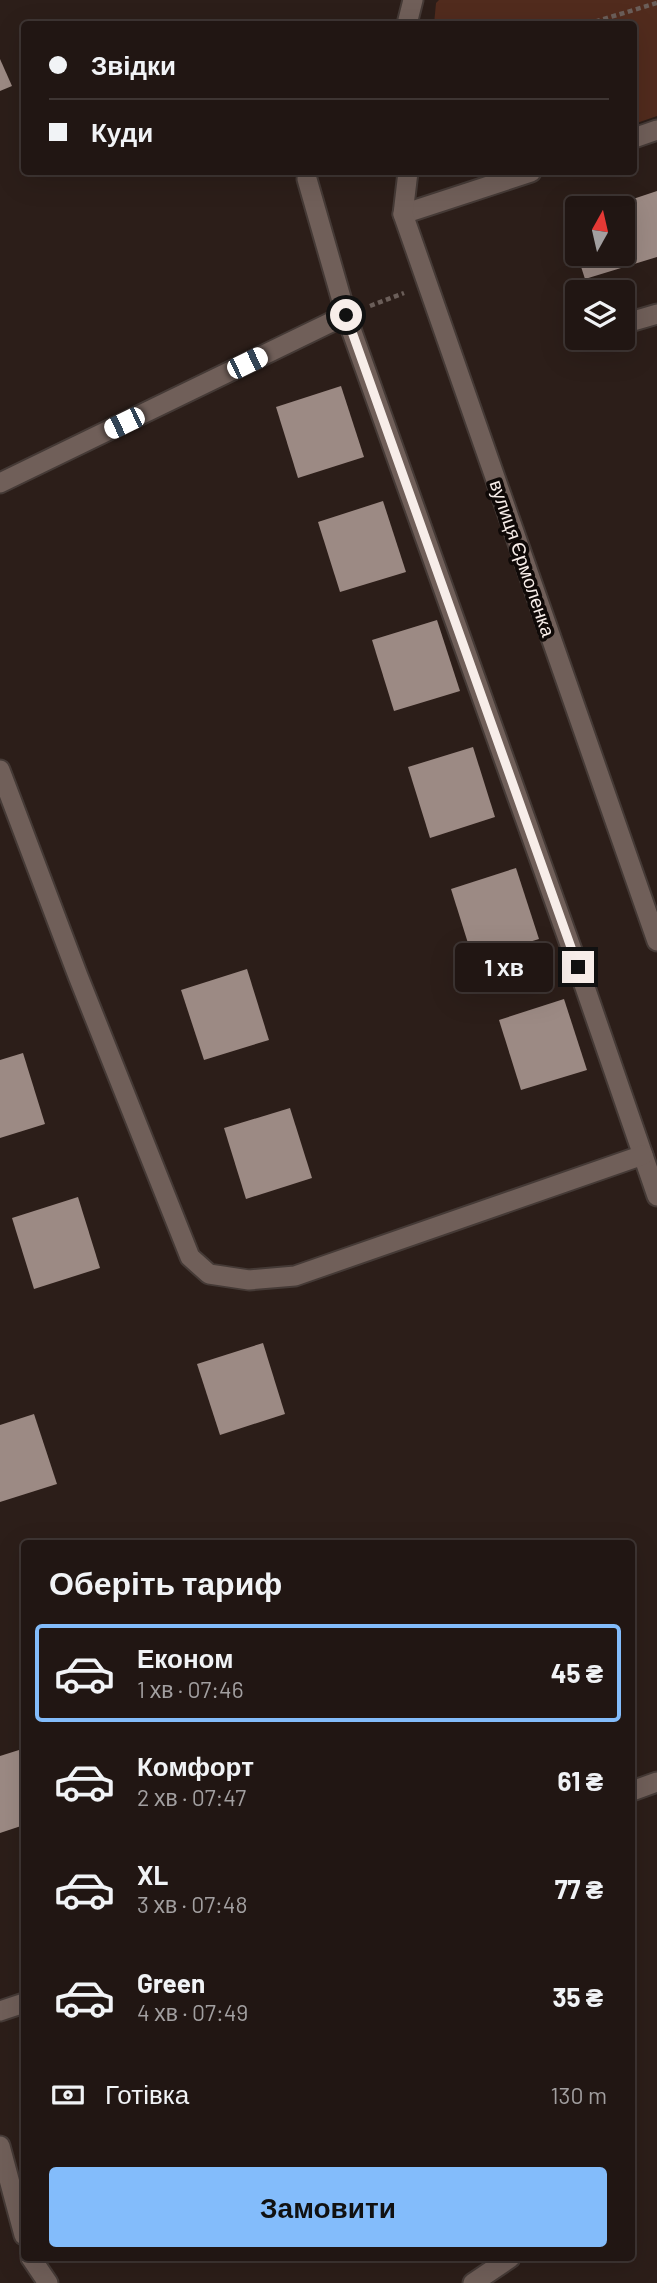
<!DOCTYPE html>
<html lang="uk">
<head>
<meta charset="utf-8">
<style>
	:root { --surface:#211613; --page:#291f1c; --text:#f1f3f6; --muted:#a29fa0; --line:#3e3533; --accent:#83bcfb }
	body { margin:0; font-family:Barlow,sans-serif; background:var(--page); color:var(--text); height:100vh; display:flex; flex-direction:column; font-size:26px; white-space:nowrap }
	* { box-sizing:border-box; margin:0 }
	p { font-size:23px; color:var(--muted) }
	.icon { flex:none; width:38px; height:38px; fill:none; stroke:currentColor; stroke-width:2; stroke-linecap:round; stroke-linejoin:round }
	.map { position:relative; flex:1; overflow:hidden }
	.drawer { position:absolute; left:21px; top:1540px; width:614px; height:721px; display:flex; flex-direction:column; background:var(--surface); border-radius:7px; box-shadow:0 7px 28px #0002,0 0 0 2px var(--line) }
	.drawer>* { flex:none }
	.hud { position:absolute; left:21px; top:21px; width:616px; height:154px; border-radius:7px; box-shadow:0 7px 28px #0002,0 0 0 2px var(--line); display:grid; align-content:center; height:154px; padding:0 28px; background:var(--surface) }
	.needle { width:46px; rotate:8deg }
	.tools { position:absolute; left:565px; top:196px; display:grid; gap:14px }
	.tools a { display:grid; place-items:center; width:70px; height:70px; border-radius:7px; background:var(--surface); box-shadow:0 7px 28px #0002,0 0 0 2px var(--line); font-size:35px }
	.end { position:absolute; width:32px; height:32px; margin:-16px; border:9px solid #f7ede9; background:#111; box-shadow:0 0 0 4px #111 }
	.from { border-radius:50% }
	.bubble { position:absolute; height:49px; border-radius:7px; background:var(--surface); box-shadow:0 7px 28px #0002,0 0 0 2px var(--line); font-size:23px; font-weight:700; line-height:49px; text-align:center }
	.car { position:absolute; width:21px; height:42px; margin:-21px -10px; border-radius:9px; box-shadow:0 0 5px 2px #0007; background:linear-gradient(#fff 24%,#345 0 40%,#fff 0 76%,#345 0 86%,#fff 0) }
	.hud b { display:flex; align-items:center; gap:24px; height:66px; font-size:26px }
	.hud b+b { border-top:2px solid var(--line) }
	.hud i { width:18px; height:18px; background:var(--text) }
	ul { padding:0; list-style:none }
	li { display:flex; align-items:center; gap:21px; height:98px; margin:0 14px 10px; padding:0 14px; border:4px solid transparent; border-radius:7px }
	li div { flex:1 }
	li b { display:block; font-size:26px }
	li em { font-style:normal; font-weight:700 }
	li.selected { border-color:var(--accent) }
	li>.icon { width:63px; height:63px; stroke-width:1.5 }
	h2 { padding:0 28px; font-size:32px; line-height:84px }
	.pay { display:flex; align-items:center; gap:18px; height:77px; padding:0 28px; font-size:26px }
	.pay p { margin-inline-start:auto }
	.action { display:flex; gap:14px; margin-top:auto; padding:14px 28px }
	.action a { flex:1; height:80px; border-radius:7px; background:var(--accent); color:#111; font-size:28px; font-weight:700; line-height:80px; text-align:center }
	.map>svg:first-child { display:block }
	.green { fill:#512b1d }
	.building { fill:#9c8a84 }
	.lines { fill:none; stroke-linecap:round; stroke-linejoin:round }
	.service-casing { stroke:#453a36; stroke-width:23 }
	.minor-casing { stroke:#453a36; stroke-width:23 }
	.tertiary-casing { stroke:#453a36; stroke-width:23 }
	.path { stroke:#6b5e59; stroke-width:4.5; stroke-dasharray:5 3.5; stroke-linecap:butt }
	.service { stroke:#705f59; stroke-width:19 }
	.minor { stroke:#705f59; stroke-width:19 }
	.tertiary { stroke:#705f59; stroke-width:19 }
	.route { stroke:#f7ede9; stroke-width:9 }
	.labels { text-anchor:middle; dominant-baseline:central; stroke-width:7; stroke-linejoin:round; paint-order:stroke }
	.street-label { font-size:19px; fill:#f7ede9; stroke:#0f0907 }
</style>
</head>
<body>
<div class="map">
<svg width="657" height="2283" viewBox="0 0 657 2283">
	<rect width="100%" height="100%" fill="#2c1e19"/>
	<!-- green -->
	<polygon class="green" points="439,0 657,0 657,116 634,124 634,24 434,24 436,3"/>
	<!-- building -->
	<g class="building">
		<polygon points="0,59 12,86 0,91"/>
		<polygon points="657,191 657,257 585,279 566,220 578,217 578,254 623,254 623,208 606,208"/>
		<polygon points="341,386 364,457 298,478 276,407"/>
		<polygon points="383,501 406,572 340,592 318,522"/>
		<polygon points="437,620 460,691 394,711 372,640"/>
		<polygon points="473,747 495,817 430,838 408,767"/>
		<polygon points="516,868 539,939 473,959 451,889"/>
		<polygon points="247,969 269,1040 204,1060 181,990"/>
		<polygon points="564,999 587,1070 521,1090 499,1020"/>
		<polygon points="23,1053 45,1124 0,1138 0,1060"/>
		<polygon points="290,1108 312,1178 246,1199 224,1128"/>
		<polygon points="78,1197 100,1268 34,1289 12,1218"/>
		<polygon points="263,1343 285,1414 220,1435 197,1364"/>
		<polygon points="34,1414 57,1484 0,1502 0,1425"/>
		<polygon points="19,1750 24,1766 24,1825 0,1833 0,1756"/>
	</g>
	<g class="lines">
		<defs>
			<g id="service">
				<polyline points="307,179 346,315 578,967 657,1196"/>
				<polyline points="623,324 657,314"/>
				<polyline points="0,483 346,315"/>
				<polyline points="0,770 78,976 190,1257 209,1274 249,1280 295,1276 643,1155"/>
				<polyline points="0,2146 24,2235"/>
				<polyline points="31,2258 48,2283"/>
				<polyline points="473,2283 510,2258"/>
			</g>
			<g id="minor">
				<polyline points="634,138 657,130"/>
				<polyline points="403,214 531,172"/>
			</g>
			<g id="tertiary">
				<polyline points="407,24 413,0"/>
				<polyline points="408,172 403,214 657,941"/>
				<polyline points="632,1791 657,1782"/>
				<polyline points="0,2011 24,2003"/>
			</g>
		</defs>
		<!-- service casing -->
		<use href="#service" class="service-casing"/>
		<!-- minor casing -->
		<use href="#minor" class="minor-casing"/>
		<!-- tertiary casing -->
		<use href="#tertiary" class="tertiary-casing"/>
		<!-- path -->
		<g class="path">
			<polyline points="587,24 657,3"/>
			<polyline points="370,306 404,293"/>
		</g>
		<!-- service -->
		<use href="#service" class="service"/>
		<!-- minor -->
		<use href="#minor" class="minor"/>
		<!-- tertiary -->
		<use href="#tertiary" class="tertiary"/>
	</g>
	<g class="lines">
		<!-- route -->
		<polyline class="route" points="346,315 578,967"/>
	</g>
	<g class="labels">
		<!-- street labels -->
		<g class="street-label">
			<text transform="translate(523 558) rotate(71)">вулиця Єрмоленка</text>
		</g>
	</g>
</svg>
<div class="tools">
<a><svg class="needle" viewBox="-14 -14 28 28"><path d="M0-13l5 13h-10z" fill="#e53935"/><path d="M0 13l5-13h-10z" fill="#a29fa0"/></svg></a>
<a><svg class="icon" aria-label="layers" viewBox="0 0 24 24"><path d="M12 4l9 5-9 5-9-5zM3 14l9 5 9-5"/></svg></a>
</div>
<i class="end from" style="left:346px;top:315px"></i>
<i class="end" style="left:578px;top:967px"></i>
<div class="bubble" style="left:455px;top:943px;width:98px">1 хв</div>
<i class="car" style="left:247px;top:363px;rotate:64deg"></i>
<i class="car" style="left:124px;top:423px;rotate:244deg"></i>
<div class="hud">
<b><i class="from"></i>Звідки</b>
<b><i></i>Куди</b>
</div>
<section class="drawer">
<h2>Оберіть тариф</h2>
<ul>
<li class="selected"><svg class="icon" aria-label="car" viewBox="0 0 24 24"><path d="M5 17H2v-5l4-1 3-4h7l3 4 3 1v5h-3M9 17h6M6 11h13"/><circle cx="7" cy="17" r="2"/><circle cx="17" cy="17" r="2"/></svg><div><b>Економ</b><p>1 хв · 07:46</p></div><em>45 ₴</em></li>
<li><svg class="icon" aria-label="car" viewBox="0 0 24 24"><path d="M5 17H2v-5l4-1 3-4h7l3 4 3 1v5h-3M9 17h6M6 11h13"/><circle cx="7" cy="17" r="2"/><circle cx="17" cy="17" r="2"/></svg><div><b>Комфорт</b><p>2 хв · 07:47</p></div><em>61 ₴</em></li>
<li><svg class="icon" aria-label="car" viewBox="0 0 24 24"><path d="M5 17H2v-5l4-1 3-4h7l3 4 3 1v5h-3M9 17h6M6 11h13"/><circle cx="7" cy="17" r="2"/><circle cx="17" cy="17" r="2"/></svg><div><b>XL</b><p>3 хв · 07:48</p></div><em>77 ₴</em></li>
<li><svg class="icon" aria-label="car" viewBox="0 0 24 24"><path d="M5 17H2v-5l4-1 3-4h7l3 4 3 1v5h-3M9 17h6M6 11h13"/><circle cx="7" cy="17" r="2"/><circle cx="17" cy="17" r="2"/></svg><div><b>Green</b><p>4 хв · 07:49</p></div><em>35 ₴</em></li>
</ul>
<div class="pay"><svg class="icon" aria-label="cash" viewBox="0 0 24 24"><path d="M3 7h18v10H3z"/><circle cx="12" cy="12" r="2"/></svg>Готівка<p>130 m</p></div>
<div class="action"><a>Замовити</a></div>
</section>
</div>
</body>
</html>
